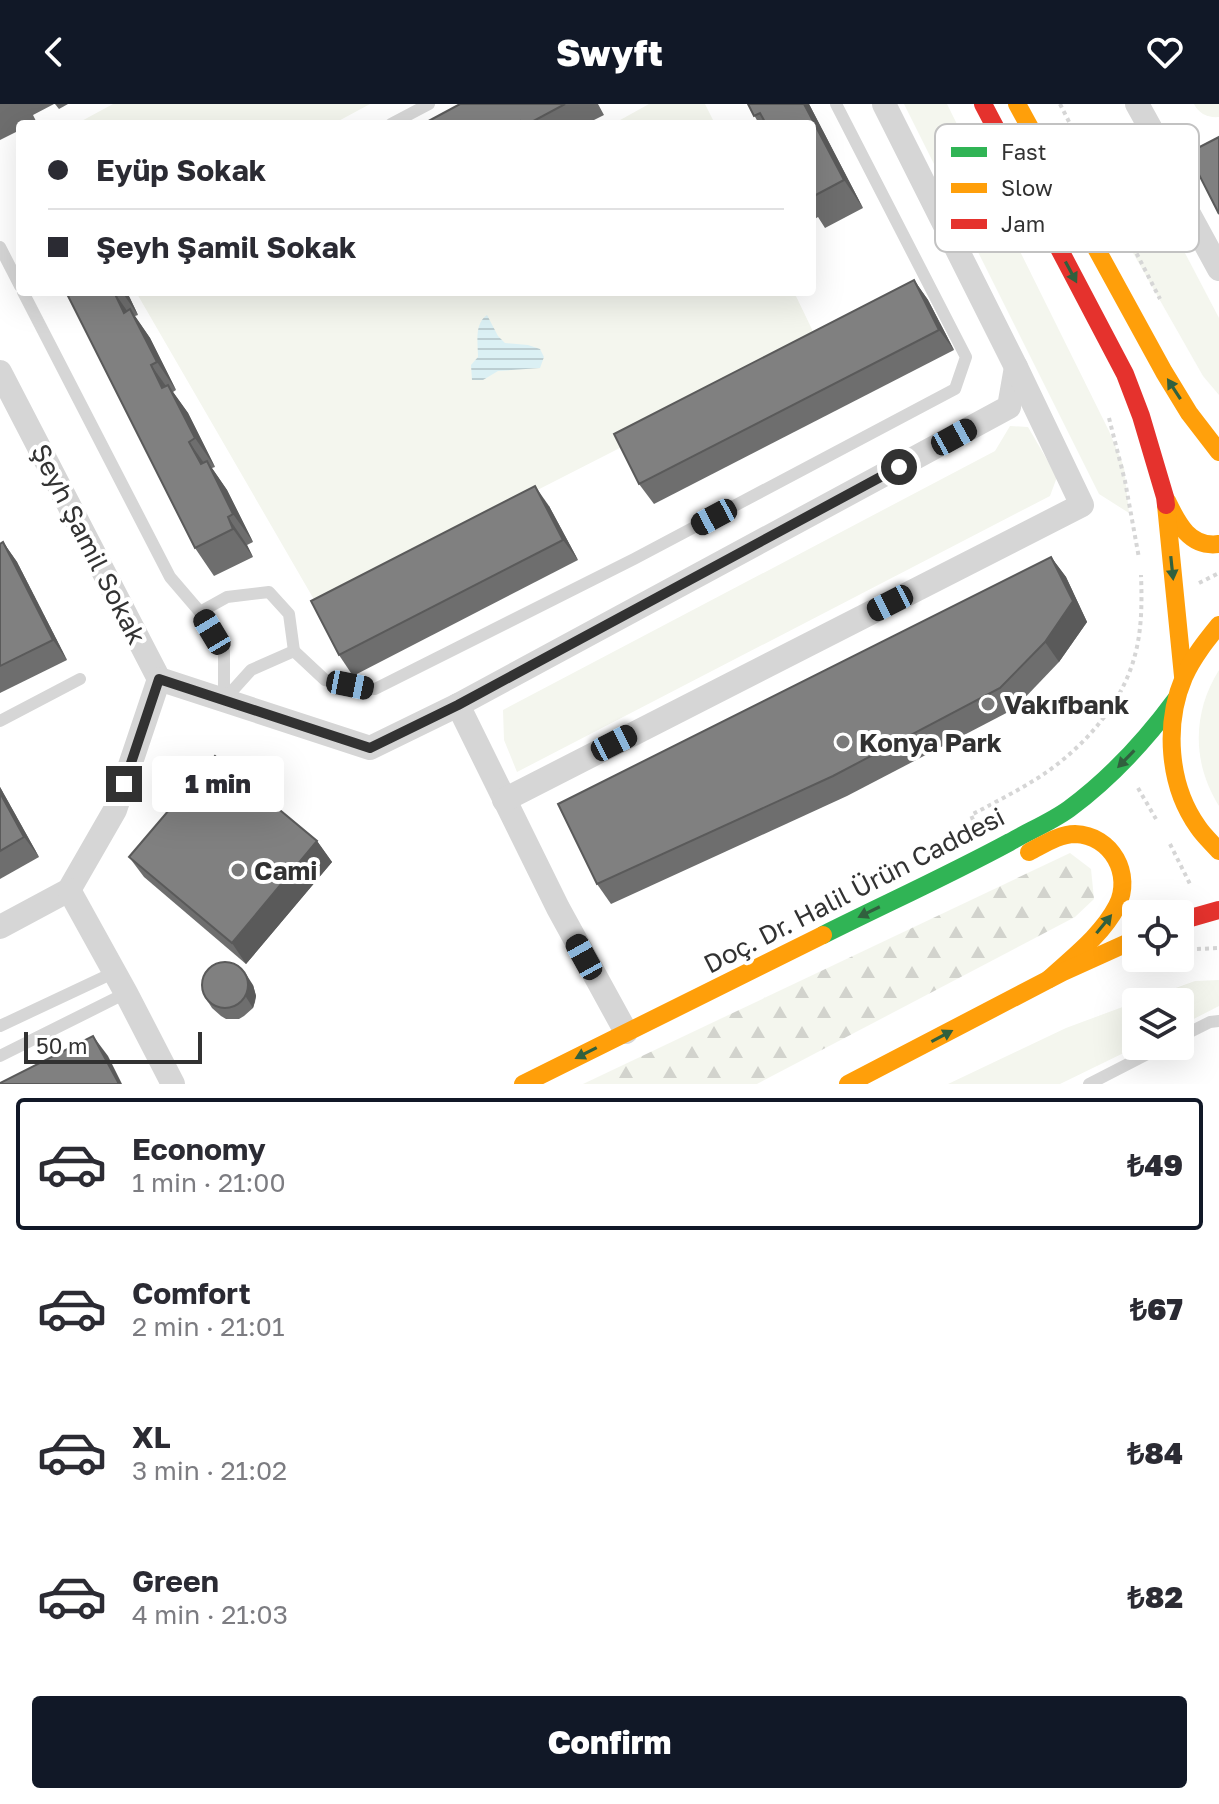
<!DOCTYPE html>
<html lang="en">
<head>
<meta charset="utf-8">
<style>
	:root { --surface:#fff; --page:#f2f2f3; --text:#2b2b33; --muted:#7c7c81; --line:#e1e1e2; --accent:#111827 }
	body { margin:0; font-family:"Golos Text",sans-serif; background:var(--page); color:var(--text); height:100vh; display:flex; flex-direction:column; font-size:30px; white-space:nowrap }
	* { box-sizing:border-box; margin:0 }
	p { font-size:26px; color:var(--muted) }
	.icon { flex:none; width:44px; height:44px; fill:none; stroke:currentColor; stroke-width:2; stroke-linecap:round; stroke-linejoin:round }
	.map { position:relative; height:980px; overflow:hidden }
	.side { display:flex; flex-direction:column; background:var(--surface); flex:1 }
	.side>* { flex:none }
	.top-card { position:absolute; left:16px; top:16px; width:800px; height:176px; border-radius:8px; box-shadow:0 8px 32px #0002; display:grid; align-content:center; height:176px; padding:0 32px; background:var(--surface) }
	.buttons { position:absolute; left:1122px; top:796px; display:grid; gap:16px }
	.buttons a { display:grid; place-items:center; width:72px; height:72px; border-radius:8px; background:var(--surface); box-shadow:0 8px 32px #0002; font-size:40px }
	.scale { position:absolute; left:24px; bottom:20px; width:178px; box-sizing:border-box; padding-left:8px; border:4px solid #323232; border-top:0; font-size:22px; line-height:28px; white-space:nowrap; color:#323232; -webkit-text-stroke:6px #fff; paint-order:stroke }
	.end { position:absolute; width:36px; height:36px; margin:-18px; border:10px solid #323232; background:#fff; box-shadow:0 0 0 4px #fff }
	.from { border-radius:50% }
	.bubble { position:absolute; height:56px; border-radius:8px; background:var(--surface); box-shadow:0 8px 32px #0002; font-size:26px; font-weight:800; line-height:56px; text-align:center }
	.car { position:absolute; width:24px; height:48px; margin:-24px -12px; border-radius:10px; box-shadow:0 0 6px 2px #0007; background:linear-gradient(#222 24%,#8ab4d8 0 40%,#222 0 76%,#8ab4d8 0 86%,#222 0) }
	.top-card b { display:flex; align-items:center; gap:28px; height:76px; font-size:30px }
	.top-card b+b { border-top:2px solid var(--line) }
	.top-card i { width:20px; height:20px; background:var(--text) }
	ul { padding:14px 0 0; list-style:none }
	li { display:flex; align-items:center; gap:24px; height:132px; margin:0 16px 12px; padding:0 16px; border:4px solid transparent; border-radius:8px }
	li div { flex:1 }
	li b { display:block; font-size:30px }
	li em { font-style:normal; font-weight:800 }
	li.active { border-color:var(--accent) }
	li>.icon { width:72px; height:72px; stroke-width:1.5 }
	.action { display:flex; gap:16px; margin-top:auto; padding:16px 32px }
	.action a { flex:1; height:92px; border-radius:8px; background:var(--accent); color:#fff; font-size:32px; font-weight:800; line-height:92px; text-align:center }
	header { display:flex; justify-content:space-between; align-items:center; height:104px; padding:0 32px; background:var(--accent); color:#fff; font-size:36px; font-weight:800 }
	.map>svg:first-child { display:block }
	.green { fill:#f4f6ee }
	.forest { fill:url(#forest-firs) }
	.water { fill:url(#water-rules) }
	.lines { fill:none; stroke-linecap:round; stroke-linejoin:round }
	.path { stroke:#d6d6d6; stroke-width:4; stroke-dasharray:4 4; stroke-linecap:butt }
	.lane { stroke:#d6d6d6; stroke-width:12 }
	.street { stroke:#d6d6d6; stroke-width:24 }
	.fast { stroke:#30b455; stroke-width:18 }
	.slow { stroke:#ff9f0a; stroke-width:18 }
	.jam { stroke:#e5322d; stroke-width:18 }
	.wall { fill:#6e6e6e }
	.shaded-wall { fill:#5a5a5a }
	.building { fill:#808080; stroke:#5a5a5a; stroke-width:2 }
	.oneway { fill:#31603e }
	.route { stroke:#323232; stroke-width:10 }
	.poi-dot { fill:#7a7a7a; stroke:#fff; stroke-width:3 }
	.labels { text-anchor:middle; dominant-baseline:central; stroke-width:8; stroke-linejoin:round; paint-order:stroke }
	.street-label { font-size:26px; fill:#323232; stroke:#fff }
	.poi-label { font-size:26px; font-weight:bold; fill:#323232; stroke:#fff; text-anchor:start }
	.key { fill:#fff; stroke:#c2c2c2; stroke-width:2 }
	.key-label { font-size:22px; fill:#323232 }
</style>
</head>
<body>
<header><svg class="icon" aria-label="back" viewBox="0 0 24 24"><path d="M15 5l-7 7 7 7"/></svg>Swyft<svg class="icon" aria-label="heart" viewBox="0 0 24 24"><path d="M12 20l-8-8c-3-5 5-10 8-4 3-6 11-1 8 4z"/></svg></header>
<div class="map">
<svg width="1219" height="980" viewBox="0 0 1219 980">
	<defs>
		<pattern id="forest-firs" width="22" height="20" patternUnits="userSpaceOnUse" patternTransform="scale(2)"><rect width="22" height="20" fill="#f4f6ee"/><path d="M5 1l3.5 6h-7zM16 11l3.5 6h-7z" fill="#d2d3cd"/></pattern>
		<pattern id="water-rules" width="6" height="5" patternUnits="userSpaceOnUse" patternTransform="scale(2)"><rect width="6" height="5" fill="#dbf0f4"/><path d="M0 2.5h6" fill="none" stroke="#bcced2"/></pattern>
	</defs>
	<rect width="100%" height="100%" fill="#fff"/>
	<!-- green -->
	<g class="green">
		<polygon points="113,0 370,0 333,20 76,20"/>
		<polygon points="649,0 705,0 715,20 613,20"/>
		<polygon points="904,0 947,0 1109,327 1124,363 1129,409 1099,390"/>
		<path d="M1194 0H1219V13C1208 14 1199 10 1194 0Z"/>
		<polygon points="1140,63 1219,214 1219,291 1203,272 1112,112"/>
		<polygon points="136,188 299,188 301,192 309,188 794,188 820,242 316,499"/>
		<polygon points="1010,322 1028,323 1057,373 1050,392 517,668 504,636 503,606 995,347"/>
		<path d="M1219 566V702C1192 659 1192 609 1219 566Z"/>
		<polygon points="1219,876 1219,902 1180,922 1180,898 1137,898 1195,877"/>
		<polygon points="1136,898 1136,942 1138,942 1060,980 948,980 1066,924"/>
	</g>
	<!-- forest -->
	<polygon class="forest" points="1070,749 1091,765 1094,795 1075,813 757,980 583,980"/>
	<!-- water -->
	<path class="water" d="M487 211 498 232 505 239 528 241 540 245 544 253 540 264 498 267 483 276H472L471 261 478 253C478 239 474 220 487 211Z"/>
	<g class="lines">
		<!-- path -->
		<g class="path">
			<polyline points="1060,0 1096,71"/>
			<polyline points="1122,121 1160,195"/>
			<polyline points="1109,314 1125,377 1139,454"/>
			<polyline points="1199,479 1217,470"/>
			<polyline points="1138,684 1156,715"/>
			<path d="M976 723 971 711C994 699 1019 686 1041 672 1083 644 1122 601 1135 551 1142 525 1142 498 1141 471"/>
			<polyline points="1170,740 1191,782"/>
			<polyline points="1197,845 1219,844"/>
		</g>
		<!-- lane -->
		<g class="lane">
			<polyline points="391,20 429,0"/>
			<polyline points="0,143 20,182"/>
			<polyline points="23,188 170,473 200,508 224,547 224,596"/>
			<polyline points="200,508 227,493 269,488 289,510 294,547"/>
			<polyline points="224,596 251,566 294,547 325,576 375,585 634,455 955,285 966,253 836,0"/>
			<polyline points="0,617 80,575"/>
			<polyline points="0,922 115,868"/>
			<polyline points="1180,933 1210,918 1219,917"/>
			<polyline points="0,952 126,889"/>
			<polyline points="1089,980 1163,942"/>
		</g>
		<!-- street -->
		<g class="street">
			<polyline points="1137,0 1152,27 1189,110 1219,165"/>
			<polyline points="1089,128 1152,27"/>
			<polyline points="0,268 159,575 115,706 69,786 0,823"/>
			<polyline points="159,575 370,644 458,601 1009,303 1016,263"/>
			<polyline points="458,601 558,804 626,928"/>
			<polyline points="504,696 1082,401 1016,263 884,0"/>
			<polyline points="69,786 126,889 173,980"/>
		</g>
		<!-- fast -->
		<path class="fast" d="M823 831C885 800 949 771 1010 738 1029 727 1051 718 1069 705 1111 674 1145 637 1176 595"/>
		<!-- slow -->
		<g class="slow">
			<polyline points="1017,0 1164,268 1189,309 1219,348"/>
			<path d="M1167 397C1178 420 1190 444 1219 440"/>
			<polyline points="1166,401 1183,572"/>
			<path d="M1219 521C1206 537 1193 553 1184 573 1164 620 1168 681 1198 723 1204 732 1212 739 1219 747"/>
			<path d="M1029 748C1043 741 1059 730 1075 730 1112 731 1133 771 1117 802 1102 831 1073 853 1049 875"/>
			<polyline points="523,980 823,831"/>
			<polyline points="848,980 1063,868 1136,835"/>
		</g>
		<!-- jam -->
		<g class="jam">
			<polyline points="983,0 1125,270 1141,312 1165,393 1166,401"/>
			<polyline points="1180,817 1219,806"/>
		</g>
	</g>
	<!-- wall -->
	<g class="wall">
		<polygon points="0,0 54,0 33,11 36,17 31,20 20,20 20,26 0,36"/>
		<polygon points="55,0 68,0 59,5"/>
		<polygon points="460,0 598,0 604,11 592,17 594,20 423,20"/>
		<polygon points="748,0 809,0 863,104 825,124 818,113 813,116 812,114 812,20 759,20"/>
		<polygon points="914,176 928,196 954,246 654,400 639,380"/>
		<polygon points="66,188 127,188 138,211 135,212 150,234 176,286 173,288 188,309 215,363 212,364 227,386 253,438 247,441 253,453 214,472 195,444"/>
		<polygon points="549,402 578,456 353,572 339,551"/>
		<polygon points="3,438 17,458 67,556 0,589 0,440"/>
		<polygon points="1051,453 1066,473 1087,518 1059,558 1014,605 847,692 611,800 597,780"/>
		<polygon points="0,683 39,753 0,775"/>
		<polygon points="317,737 332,758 246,860 144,773 129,753"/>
		<polygon points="253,881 256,892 255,898 253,904 244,912 239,915 226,915 221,912 212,904 205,893"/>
	</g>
	<!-- shaded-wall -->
	<g class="shaded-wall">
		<polygon points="804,0 809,0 863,104 844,76"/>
		<polygon points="914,176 928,196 954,246 939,226"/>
		<polygon points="114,188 132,214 124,209"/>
		<polygon points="122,188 127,188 138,211"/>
		<polygon points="130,205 150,234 176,286 157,258"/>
		<polygon points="151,261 171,289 162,284"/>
		<polygon points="168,281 188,309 215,363 195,334"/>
		<polygon points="189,338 209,366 201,360"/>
		<polygon points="207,357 227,386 253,438 233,410"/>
		<polygon points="535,382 549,402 578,456 563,436"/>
		<polygon points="228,413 247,441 253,453 233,425"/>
		<polygon points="3,438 17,458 67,556 53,536"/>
		<polygon points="1051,453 1066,473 1087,518 1059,558 1045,538"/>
		<polygon points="0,683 39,753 24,733 0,689"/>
		<polygon points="317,737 332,758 246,860 232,839"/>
		<polygon points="246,870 253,881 256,892 253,904 246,893"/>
		<polygon points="93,932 108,952 122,980 119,980"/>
	</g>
	<!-- building -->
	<g class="building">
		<polygon points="460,0 565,0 528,20 522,20 520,17 514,20 423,20"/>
		<polygon points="748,0 804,0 844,76 812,93 812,20 766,20 760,9 754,12"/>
		<polygon points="1219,33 1219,110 1188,49"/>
		<polygon points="914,176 939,226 639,380 614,330"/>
		<polygon points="66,188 114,188 124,209 130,205 157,258 151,261 162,284 168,281 195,334 189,338 201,360 207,357 233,410 228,413 233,425 195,444"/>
		<polygon points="535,382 563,436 339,551 311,497"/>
		<polygon points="3,438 53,536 0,562 0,440"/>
		<polygon points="1051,453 1073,497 1045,538 1000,584 833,672 597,780 558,700"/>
		<polygon points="215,652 317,737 232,839 129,753"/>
		<polygon points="0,689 24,733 0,747"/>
		<circle cx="225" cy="881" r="23"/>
		<polygon points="93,932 119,980 0,980 0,979"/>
	</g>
	<!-- one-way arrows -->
	<defs><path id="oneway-solid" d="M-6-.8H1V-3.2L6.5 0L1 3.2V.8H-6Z" transform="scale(2)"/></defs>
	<g class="oneway">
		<use href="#oneway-solid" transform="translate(1071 168) rotate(62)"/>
		<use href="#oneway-solid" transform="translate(1174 285) rotate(-123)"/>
		<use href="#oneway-solid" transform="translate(1172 464) rotate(84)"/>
		<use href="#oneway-solid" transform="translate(1126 655) rotate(134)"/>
		<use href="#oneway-solid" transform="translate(869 808) rotate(154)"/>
		<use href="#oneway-solid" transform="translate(1104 820) rotate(-51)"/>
		<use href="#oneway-solid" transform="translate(942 932) rotate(-28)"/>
		<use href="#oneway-solid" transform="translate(586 949) rotate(153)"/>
	</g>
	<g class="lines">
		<!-- route -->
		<polyline class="route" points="124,680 159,575 370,644 458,601 899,363"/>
	</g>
	<!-- markers -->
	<g class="poi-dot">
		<circle cx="988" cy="600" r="8"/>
		<circle cx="843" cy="638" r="8"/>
		<circle cx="238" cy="766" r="8"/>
	</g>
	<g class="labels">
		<!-- street labels -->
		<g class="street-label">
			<text transform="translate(89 440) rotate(63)">Şeyh Şamil Sokak</text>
			<text transform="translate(854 786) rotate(-27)">Doç. Dr. Halil Ürün Caddesi</text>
		</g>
		<!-- poi labels -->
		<g class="poi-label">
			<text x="1004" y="600">Vakıfbank</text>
			<text x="859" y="638">Konya Park</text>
			<text x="254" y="766">Cami</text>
		</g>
	</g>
	<!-- legend -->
	<rect x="935" y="20" width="264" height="128" rx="12" class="key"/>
	<rect x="951" y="43" width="36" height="10" fill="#30b455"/>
	<rect x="951" y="79" width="36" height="10" fill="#ff9f0a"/>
	<rect x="951" y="115" width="36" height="10" fill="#e5322d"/>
	<g class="key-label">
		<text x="1001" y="56">Fast</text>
		<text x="1001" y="92">Slow</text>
		<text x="1001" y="128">Jam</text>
	</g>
</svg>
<div class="buttons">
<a><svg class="icon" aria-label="locate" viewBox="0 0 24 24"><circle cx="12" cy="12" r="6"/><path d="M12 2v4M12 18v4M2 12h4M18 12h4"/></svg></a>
<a><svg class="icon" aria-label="layers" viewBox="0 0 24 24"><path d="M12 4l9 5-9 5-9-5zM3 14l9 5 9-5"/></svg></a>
</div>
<div class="scale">50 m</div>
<i class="end from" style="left:899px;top:363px"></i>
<i class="end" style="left:124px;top:680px"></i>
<div class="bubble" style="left:152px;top:652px;width:132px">1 min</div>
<i class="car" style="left:954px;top:333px;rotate:61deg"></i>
<i class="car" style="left:714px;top:413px;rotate:242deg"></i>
<i class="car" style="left:890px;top:499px;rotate:243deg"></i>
<i class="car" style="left:212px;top:528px;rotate:329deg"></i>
<i class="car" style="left:350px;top:581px;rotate:101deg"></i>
<i class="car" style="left:614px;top:639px;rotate:63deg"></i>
<i class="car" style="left:584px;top:853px;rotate:331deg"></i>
<div class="top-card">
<b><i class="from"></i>Eyüp Sokak</b>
<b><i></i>Şeyh Şamil Sokak</b>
</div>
</div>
<section class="side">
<ul>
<li class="active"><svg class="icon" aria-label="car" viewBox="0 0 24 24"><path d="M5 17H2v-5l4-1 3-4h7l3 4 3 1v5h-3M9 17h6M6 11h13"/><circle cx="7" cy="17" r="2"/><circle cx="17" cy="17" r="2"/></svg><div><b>Economy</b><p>1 min · 21:00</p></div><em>₺49</em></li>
<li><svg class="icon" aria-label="car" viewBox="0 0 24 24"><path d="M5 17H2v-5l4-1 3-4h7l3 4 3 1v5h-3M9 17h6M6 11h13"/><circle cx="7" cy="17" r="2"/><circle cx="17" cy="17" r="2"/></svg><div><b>Comfort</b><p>2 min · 21:01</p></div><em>₺67</em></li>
<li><svg class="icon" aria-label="car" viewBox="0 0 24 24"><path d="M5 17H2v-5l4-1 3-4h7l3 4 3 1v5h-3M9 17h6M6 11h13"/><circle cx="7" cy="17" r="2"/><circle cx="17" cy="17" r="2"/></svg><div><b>XL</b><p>3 min · 21:02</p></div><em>₺84</em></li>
<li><svg class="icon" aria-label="car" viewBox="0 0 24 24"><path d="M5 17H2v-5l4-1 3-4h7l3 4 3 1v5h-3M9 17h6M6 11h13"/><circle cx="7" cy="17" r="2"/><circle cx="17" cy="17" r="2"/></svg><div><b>Green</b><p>4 min · 21:03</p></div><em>₺82</em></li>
</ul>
<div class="action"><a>Confirm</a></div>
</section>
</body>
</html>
